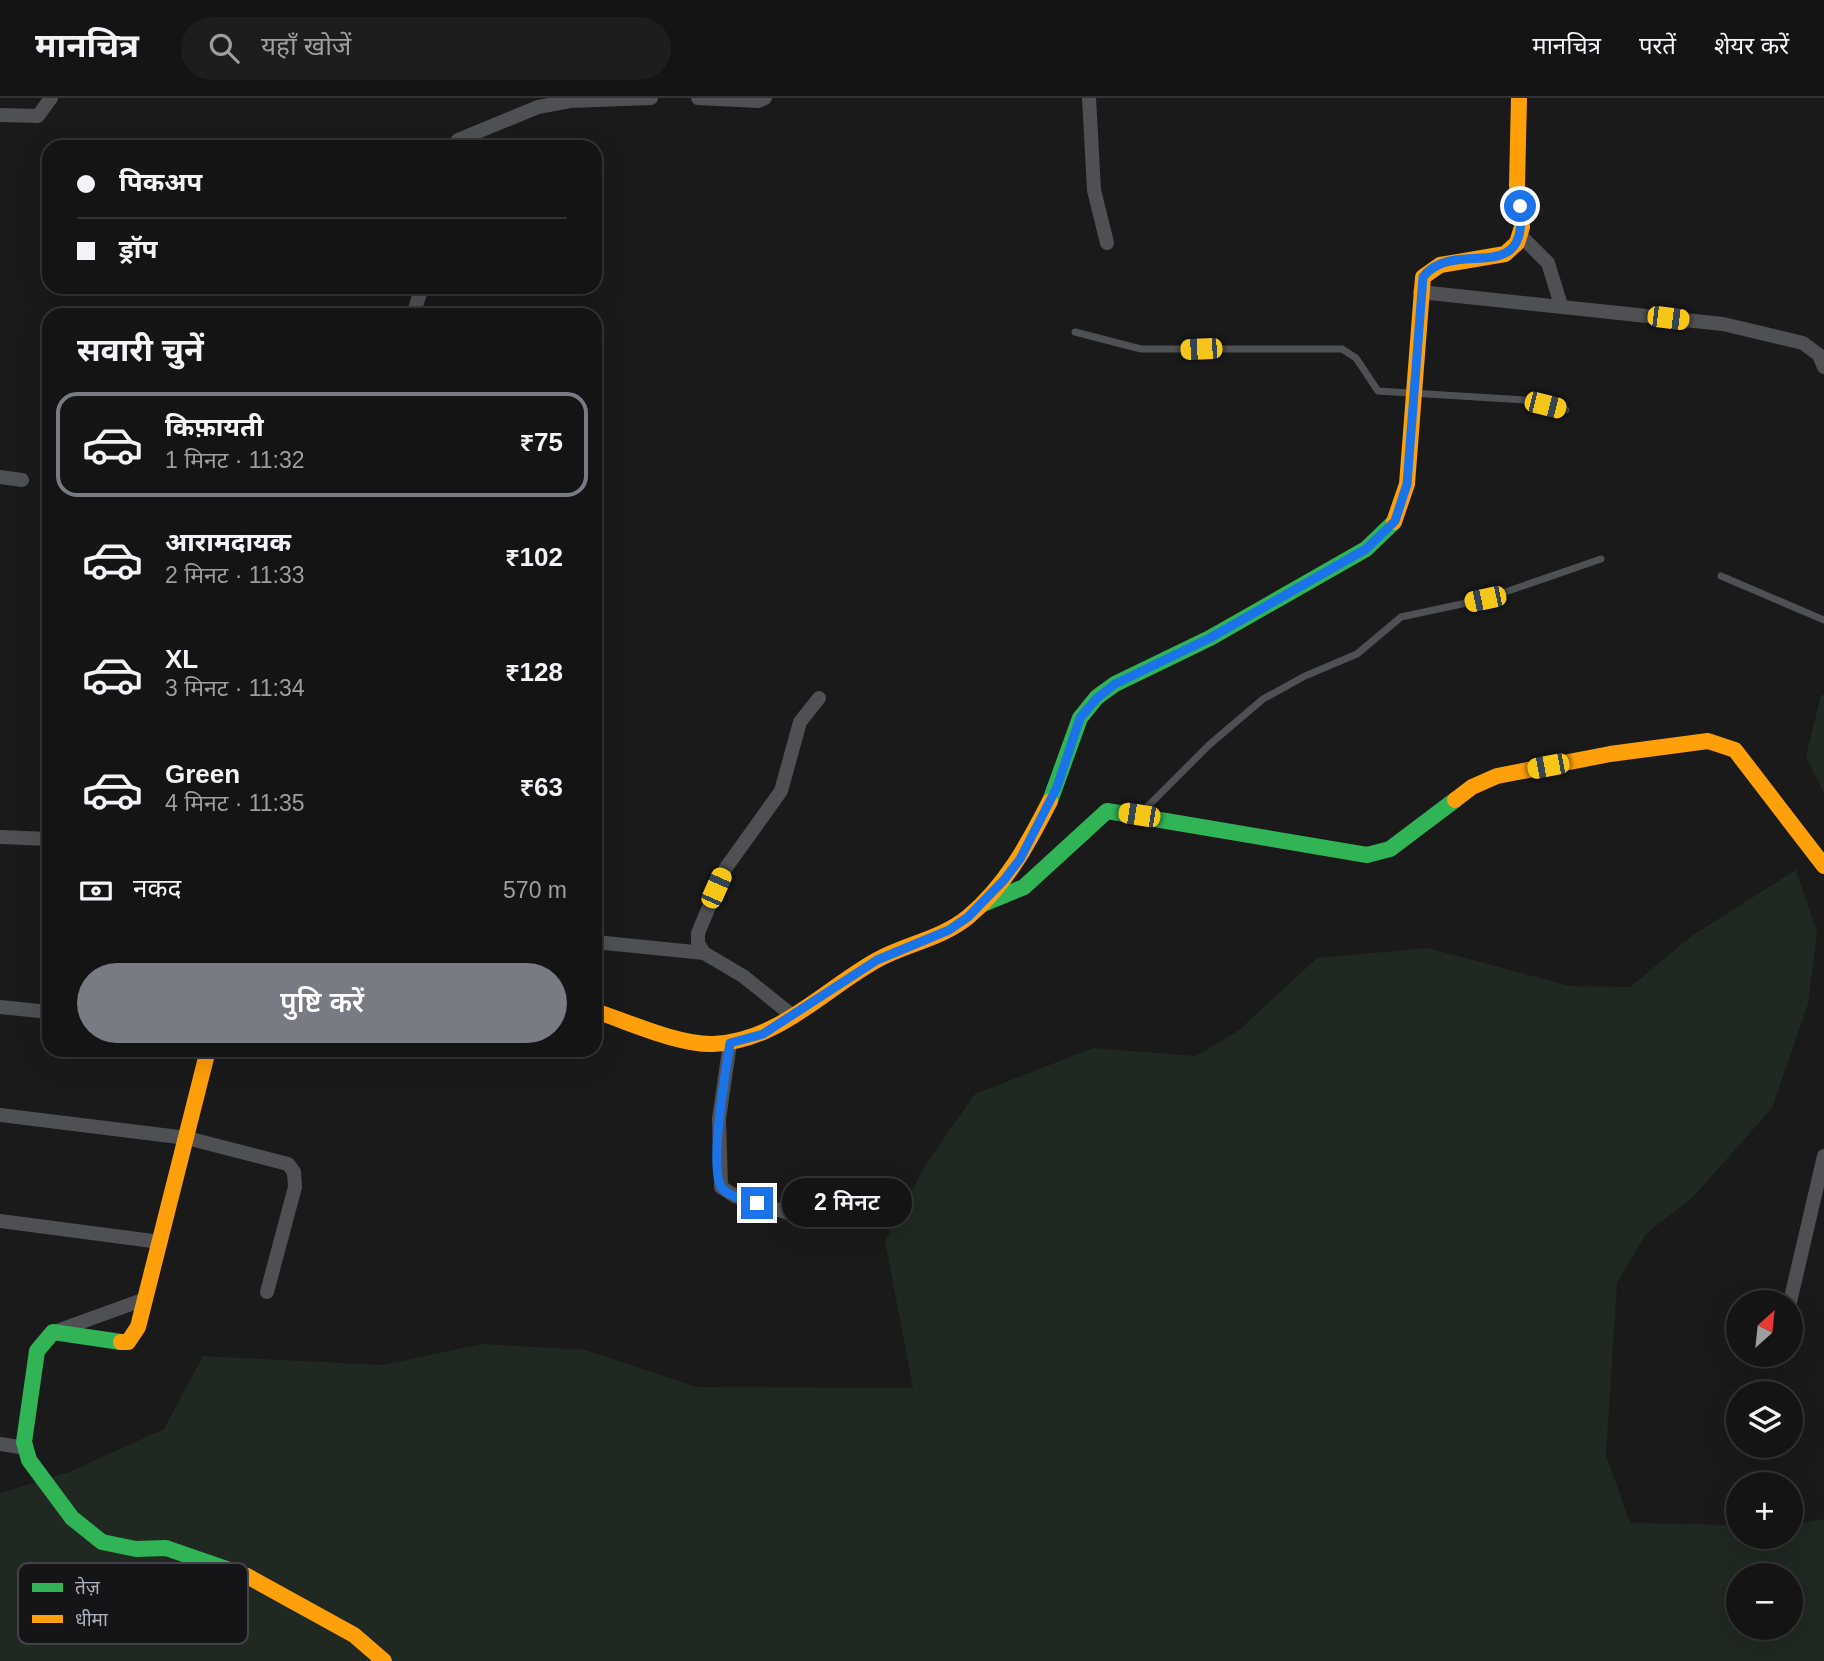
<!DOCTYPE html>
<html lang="hi">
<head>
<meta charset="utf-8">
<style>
	:root { --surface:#141414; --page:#1d1d1d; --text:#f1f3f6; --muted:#9d9ea0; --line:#333334; --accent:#797b84 }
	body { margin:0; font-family:Arial,"Noto Sans Devanagari",sans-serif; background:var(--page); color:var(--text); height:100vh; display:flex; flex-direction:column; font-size:26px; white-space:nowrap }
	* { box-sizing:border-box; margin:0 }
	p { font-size:23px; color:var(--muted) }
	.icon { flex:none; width:38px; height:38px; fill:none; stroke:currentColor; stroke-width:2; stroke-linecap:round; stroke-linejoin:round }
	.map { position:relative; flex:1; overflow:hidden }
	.drawer { position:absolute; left:42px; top:210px; width:560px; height:749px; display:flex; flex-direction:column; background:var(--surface); border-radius:21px; box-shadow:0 7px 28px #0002,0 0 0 2px var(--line) }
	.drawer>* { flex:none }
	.top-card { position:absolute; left:42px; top:42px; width:560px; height:154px; border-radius:21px; box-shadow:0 7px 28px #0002,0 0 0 2px var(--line); display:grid; align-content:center; height:154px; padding:0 35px; background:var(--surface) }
	.needle { width:46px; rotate:27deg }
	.fabs { position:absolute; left:1726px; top:1192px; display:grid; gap:14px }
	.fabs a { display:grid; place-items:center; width:77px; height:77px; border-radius:50%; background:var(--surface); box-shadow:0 7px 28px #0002,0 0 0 2px var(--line); font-size:35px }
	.end { position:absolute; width:32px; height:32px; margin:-16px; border:9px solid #1a73e8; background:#fff; box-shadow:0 0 0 4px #fff }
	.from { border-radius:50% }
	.bubble { position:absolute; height:49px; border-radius:24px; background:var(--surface); box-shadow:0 7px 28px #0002,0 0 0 2px var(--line); font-size:23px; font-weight:600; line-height:49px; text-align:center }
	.car { position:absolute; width:21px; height:42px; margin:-21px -10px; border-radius:9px; box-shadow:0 0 5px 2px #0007; background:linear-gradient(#f5c518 24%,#345 0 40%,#f5c518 0 76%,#345 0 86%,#f5c518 0) }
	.top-card b { display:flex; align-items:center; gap:24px; height:66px; font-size:26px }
	.top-card b+b { border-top:2px solid var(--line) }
	.top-card i { width:18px; height:18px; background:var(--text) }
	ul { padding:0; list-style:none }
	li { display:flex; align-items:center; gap:21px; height:105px; margin:0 14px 10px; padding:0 21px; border:4px solid transparent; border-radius:21px }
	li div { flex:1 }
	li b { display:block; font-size:26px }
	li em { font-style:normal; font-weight:600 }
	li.selected { border-color:var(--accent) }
	li>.icon { width:63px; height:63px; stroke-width:1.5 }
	h2 { padding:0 35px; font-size:32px; line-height:84px }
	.pay { display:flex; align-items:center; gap:18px; height:77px; padding:0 35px; font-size:26px }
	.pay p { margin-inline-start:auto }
	.button { display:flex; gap:14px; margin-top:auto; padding:14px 35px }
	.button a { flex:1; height:80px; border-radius:42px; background:var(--accent); color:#fff; font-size:28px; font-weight:600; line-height:80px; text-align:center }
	header { display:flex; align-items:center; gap:42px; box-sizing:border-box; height:98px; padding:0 35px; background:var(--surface); border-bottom:2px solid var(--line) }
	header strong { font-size:33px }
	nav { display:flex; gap:38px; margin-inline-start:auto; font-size:24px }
	.search { width:490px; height:63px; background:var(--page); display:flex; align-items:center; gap:18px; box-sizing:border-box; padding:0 24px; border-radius:38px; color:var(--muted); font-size:26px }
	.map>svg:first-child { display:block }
	.green { fill:#202822; fill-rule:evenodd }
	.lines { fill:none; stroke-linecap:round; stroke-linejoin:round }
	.lane { stroke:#4e5054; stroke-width:7 }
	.street { stroke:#4e5054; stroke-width:14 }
	.fast { stroke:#30b455; stroke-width:16 }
	.slow { stroke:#ff9f0a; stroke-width:16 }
	.route { stroke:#1a73e8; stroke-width:9 }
	.key { fill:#151417; stroke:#424249; stroke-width:2 }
	.key-label { font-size:19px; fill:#acafbc }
</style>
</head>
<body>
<header>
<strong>मानचित्र</strong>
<div class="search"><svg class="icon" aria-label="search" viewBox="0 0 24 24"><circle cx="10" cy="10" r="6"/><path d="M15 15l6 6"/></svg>यहाँ खोजें</div>
<nav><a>मानचित्र</a><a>परतें</a><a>शेयर करें</a></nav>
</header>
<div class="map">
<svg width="1824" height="1563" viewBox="0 0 1824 1563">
	<rect width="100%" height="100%" fill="#1a1a1b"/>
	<!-- green -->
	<g class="green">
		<polygon points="1821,597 1824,597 1824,695 1806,658"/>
		<path d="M1796 772 1817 834 1808 906 1772 1010 1693 1099 1646 1136 1617 1185 1606 1357 1630 1425 1738 1427V1438H1790V1427L1824 1421V1563H0V1395L69 1374 164 1331 203 1258 382 1267 482 1246 586 1252 697 1289 913 1290 885 1143 926 1066 975 996 1093 950 1196 958 1239 932 1317 860 1428 850 1570 888 1630 889 1693 837ZM1738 1477H1790V1530H1738Z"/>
	</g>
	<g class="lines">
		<!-- lane -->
		<g class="lane">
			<polyline points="1075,234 1141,251 1342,251 1356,260 1378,293 1525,302 1566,312"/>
			<polyline points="1721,478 1824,522"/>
			<polyline points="1140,716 1209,647 1263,601 1305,578 1357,556 1401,519 1485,501 1601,461"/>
		</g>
		<!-- street -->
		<g class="street">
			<polyline points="698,0 758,3 765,0"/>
			<polyline points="1089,0 1094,92 1107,145"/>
			<polyline points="0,17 38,18 51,0"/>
			<polyline points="454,49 458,42 538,9 570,3 651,0"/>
			<polyline points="1521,138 1548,165 1561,207"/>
			<polyline points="1420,194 1723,226 1803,245 1819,257 1824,269"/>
			<polyline points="413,217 422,189"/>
			<polyline points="0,379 22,382"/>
			<polyline points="0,739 49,741"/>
			<polyline points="595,844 704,855"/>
			<polyline points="0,909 49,914"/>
			<polyline points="794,919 743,878 704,855 698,845 698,835 725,771 781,693 800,624 819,600"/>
			<polyline points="730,945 719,1021 721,1089 735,1098 801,1119"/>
			<polyline points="0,1017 187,1040 288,1066 294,1074 295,1089 267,1194"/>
			<polyline points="0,1123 160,1144"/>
			<polyline points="1790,1204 1824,1058"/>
			<polyline points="54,1234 145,1201"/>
			<polyline points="0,1346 26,1350"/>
		</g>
		<!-- fast -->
		<g class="fast">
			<polyline points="1050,703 1080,620 1097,599 1115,586 1210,540 1366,451 1394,424"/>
			<polyline points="983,806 1024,789 1107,713 1367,757 1390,751 1455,702"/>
			<polyline points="121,1244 53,1234 37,1253 24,1344 29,1362 72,1420 102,1444 136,1451 166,1450 247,1478"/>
		</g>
		<!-- slow -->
		<g class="slow">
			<polyline points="1394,424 1407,386 1423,179 1440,167 1505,156 1517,145 1522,129 1517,87 1519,0"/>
			<polyline points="1455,702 1472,689 1497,678 1610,656 1708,643 1735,652 1824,768"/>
			<path d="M595 913C629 924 678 947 713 946 779 943 823 892 877 862 906 846 941 841 968 819 1006 787 1028 746 1050 703"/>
			<polyline points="121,1244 128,1244 138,1229 208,952"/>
			<polyline points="247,1478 354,1537 384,1563"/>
		</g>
	</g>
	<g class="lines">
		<!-- route -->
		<path class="route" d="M757 1105C747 1102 729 1099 722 1090 708 1071 726 971 730 945L763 936 877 862 949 832 968 819 1004 782 1020 761 1057 689 1080 620 1097 600 1115 586 1210 540 1366 451 1395 423 1407 386 1423 179C1454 138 1530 192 1520 108"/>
	</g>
	<!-- legend -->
	<rect x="18" y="1465" width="230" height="81" rx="10" class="key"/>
	<rect x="32" y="1485" width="31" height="9" fill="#30b455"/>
	<rect x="32" y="1517" width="31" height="8" fill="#ff9f0a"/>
	<g class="key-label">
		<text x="75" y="1496">तेज़</text>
		<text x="75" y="1528">धीमा</text>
	</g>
</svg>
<div class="fabs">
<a><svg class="needle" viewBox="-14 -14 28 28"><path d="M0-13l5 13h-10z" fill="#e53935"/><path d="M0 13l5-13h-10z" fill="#9d9ea0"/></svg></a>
<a><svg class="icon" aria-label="layers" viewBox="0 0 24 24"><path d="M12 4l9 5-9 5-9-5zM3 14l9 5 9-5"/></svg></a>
<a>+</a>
<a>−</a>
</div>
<i class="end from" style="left:1520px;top:108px"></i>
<i class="end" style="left:757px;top:1105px"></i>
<div class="bubble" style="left:782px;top:1080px;width:130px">2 मिनट</div>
<i class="car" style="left:1668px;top:220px;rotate:97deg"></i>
<i class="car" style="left:1201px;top:251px;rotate:268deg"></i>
<i class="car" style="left:1545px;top:307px;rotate:104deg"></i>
<i class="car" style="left:1485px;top:501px;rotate:258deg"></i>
<i class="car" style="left:1548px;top:668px;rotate:259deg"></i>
<i class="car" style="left:1139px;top:717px;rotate:279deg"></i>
<i class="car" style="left:716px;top:790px;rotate:24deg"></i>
<div class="top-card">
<b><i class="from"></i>पिकअप</b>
<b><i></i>ड्रॉप</b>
</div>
<section class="drawer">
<h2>सवारी चुनें</h2>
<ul>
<li class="selected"><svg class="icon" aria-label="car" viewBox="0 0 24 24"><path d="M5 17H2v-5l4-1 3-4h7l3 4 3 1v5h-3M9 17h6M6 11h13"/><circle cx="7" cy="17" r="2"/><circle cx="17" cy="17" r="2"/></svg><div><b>किफ़ायती</b><p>1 मिनट · 11:32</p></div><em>₹75</em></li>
<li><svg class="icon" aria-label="car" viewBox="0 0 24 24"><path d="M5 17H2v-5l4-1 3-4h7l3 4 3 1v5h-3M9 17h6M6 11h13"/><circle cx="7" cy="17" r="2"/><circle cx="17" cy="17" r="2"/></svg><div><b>आरामदायक</b><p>2 मिनट · 11:33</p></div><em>₹102</em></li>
<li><svg class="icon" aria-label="car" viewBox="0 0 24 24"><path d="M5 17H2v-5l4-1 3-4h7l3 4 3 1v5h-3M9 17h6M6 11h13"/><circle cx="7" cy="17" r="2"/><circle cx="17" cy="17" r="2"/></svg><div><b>XL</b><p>3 मिनट · 11:34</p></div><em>₹128</em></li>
<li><svg class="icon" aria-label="car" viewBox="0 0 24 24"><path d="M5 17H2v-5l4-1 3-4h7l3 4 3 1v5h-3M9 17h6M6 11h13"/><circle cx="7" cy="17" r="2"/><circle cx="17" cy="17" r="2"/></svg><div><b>Green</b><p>4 मिनट · 11:35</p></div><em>₹63</em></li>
</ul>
<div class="pay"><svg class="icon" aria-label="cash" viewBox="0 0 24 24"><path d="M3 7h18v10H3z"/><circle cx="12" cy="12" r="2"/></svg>नकद<p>570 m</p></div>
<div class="button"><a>पुष्टि करें</a></div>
</section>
</div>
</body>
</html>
